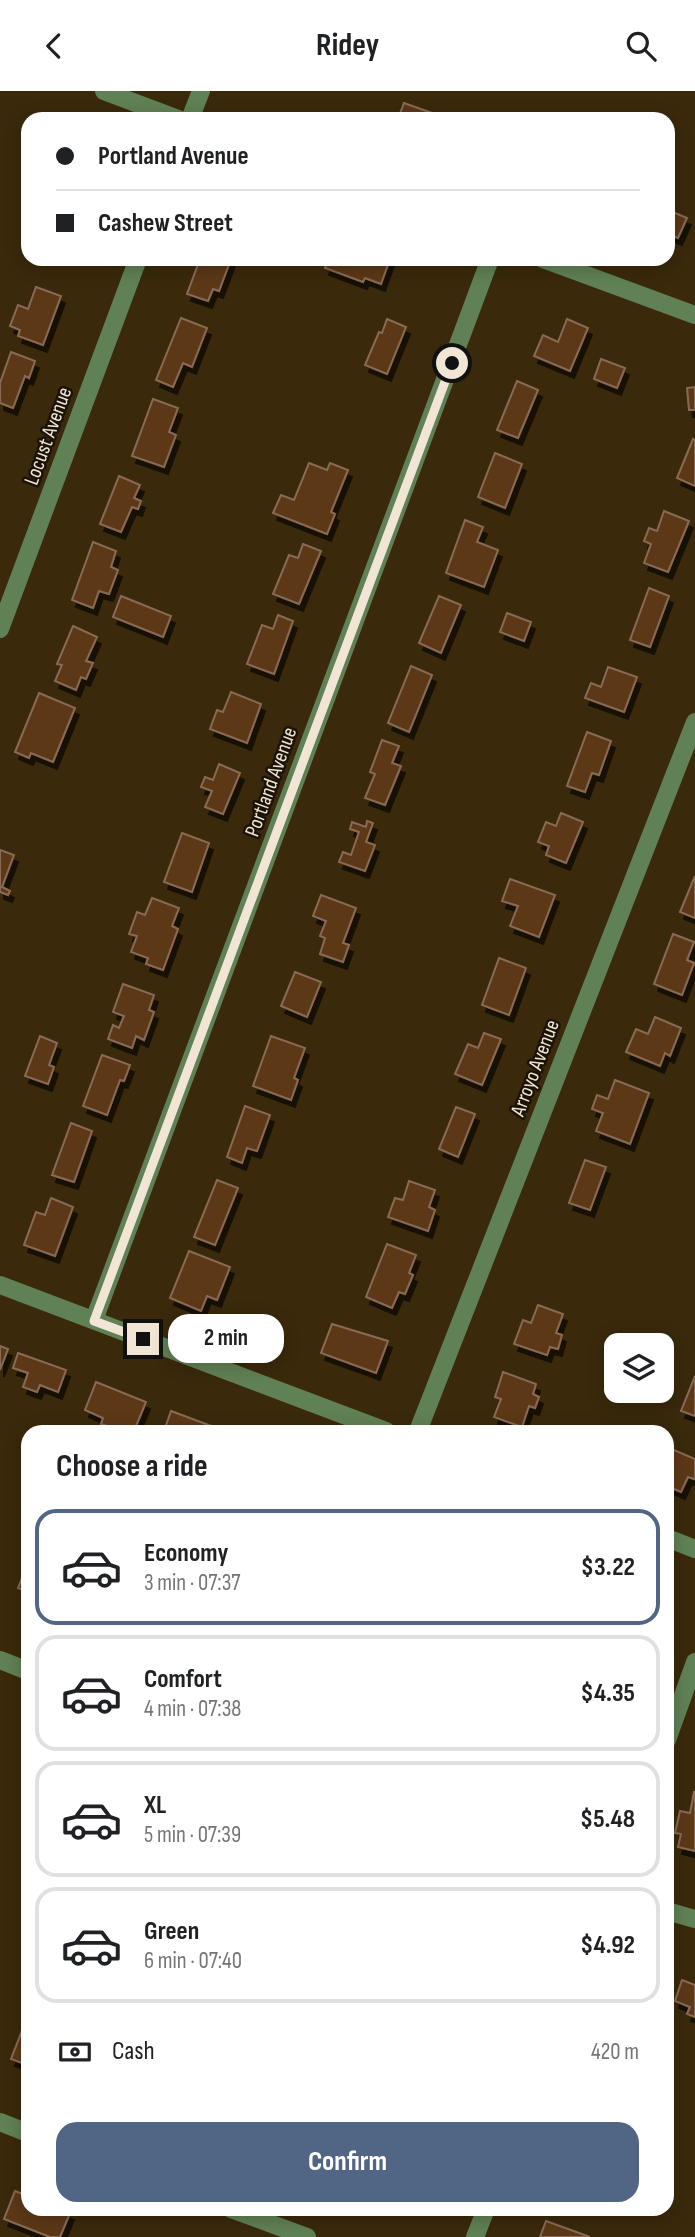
<!DOCTYPE html>
<html lang="en">
<head>
<meta charset="utf-8">
<style>
	:root { --surface:#fff; --page:#f2f2f2; --text:#202124; --muted:#757577; --line:#e0e0e0; --accent:#516585 }
	body { margin:0; font-family:"Sofia Sans Condensed",sans-serif; background:var(--page); color:var(--text); height:100vh; display:flex; flex-direction:column; font-size:26px; white-space:nowrap }
	* { box-sizing:border-box; margin:0 }
	p { font-size:23px; color:var(--muted) }
	.icon { flex:none; width:38px; height:38px; fill:none; stroke:currentColor; stroke-width:2; stroke-linecap:round; stroke-linejoin:round }
	.map { position:relative; flex:1; overflow:hidden }
	.details { position:absolute; left:21px; top:1334px; width:653px; height:791px; display:flex; flex-direction:column; background:var(--surface); border-radius:21px; box-shadow:0 4px 18px #0003 }
	.details>* { flex:none }
	.banner { position:absolute; left:21px; top:21px; width:654px; height:154px; border-radius:21px; box-shadow:0 4px 18px #0003; display:grid; align-content:center; height:154px; padding:0 35px; background:var(--surface) }
	.controls { position:absolute; left:604px; top:1242px; display:grid; gap:14px }
	.controls a { display:grid; place-items:center; width:70px; height:70px; border-radius:14px; background:var(--surface); box-shadow:0 4px 18px #0003; font-size:35px }
	.end { position:absolute; width:32px; height:32px; margin:-16px; border:9px solid #f1e6d5; background:#111; box-shadow:0 0 0 4px #111 }
	.from { border-radius:50% }
	.bubble { position:absolute; height:49px; border-radius:21px; background:var(--surface); box-shadow:0 4px 18px #0003; font-size:23px; font-weight:700; line-height:49px; text-align:center }
	.banner b { display:flex; align-items:center; gap:24px; height:66px; font-size:26px }
	.banner b+b { border-top:2px solid var(--line) }
	.banner i { width:18px; height:18px; background:var(--text) }
	ul { padding:0; list-style:none }
	li { display:flex; align-items:center; gap:21px; height:116px; margin:0 14px 10px; padding:0 21px; border:4px solid var(--line); border-radius:21px }
	li div { flex:1 }
	li b { display:block; font-size:26px }
	li em { font-style:normal; font-weight:700 }
	li.selected { border-color:var(--accent) }
	li>.icon { width:63px; height:63px; stroke-width:1.5 }
	h2 { padding:0 35px; font-size:32px; line-height:84px }
	.pay { display:flex; align-items:center; gap:18px; height:77px; padding:0 35px; font-size:26px }
	.pay p { margin-inline-start:auto }
	.cta { display:flex; gap:14px; margin-top:auto; padding:14px 35px }
	.cta a { flex:1; height:80px; border-radius:21px; background:var(--accent); color:#fff; font-size:28px; font-weight:700; line-height:80px; text-align:center }
	header { display:flex; justify-content:space-between; align-items:center; height:91px; padding:0 35px; background:var(--surface); font-size:32px; font-weight:700 }
	.map>svg:first-child { display:block }
	.building { fill:#5b3719; stroke:#896b55; stroke-width:2; filter:url(#shadow) }
	.lines { fill:none; stroke-linecap:round; stroke-linejoin:round }
	.minor { stroke:#608155; stroke-width:18 }
	.route { stroke:#f1e6d5; stroke-width:9 }
	.labels { text-anchor:middle; dominant-baseline:central; stroke-width:5; stroke-linejoin:round; paint-order:stroke }
	.street-label { font-size:21px; fill:#f1e6d5; stroke:#1b1307 }
</style>
</head>
<body>
<header><svg class="icon" aria-label="back" viewBox="0 0 24 24"><path d="M15 5l-7 7 7 7"/></svg>Ridey<svg class="icon" aria-label="search" viewBox="0 0 24 24"><circle cx="10" cy="10" r="6"/><path d="M15 15l6 6"/></svg></header>
<div class="map">
<svg width="695" height="2146" viewBox="0 0 695 2146">
	<defs>
		<filter id="shadow"><feDropShadow dx="4" dy="7" stdDeviation="0" flood-color="#0009"/></filter>
	</defs>
	<rect width="100%" height="100%" fill="#3a290b"/>
	<!-- building -->
	<g class="building">
		<polygon points="404,12 449,28 398,28"/>
		<polygon points="668,119 687,127 678,147 668,143"/>
		<polygon points="200,168 231,168 219,200 213,198 208,210 187,203"/>
		<polygon points="328,168 390,168 381,193 365,187 363,191 325,177"/>
		<polygon points="36,196 61,205 43,254 18,245 20,239 10,235 18,214 28,218"/>
		<polygon points="181,227 207,237 192,276 183,272 173,296 156,289"/>
		<polygon points="387,228 406,236 387,283 365,274 379,241 382,242"/>
		<polygon points="567,228 588,237 570,280 534,265 543,244 558,251"/>
		<polygon points="11,261 35,270 29,287 25,285 13,317 0,312 0,292"/>
		<polygon points="601,268 625,277 617,297 594,288"/>
		<polygon points="517,290 538,299 518,347 497,339"/>
		<polygon points="695,296 695,319 689,319 687,297"/>
		<polygon points="153,308 178,317 169,341 176,344 164,376 132,365"/>
		<polygon points="693,348 695,349 695,395 677,387"/>
		<polygon points="495,362 522,373 505,417 478,406"/>
		<polygon points="309,372 327,379 330,372 348,379 331,421 335,423 327,443 273,422 281,404 294,409"/>
		<polygon points="119,385 140,394 134,407 141,410 138,418 132,416 121,441 100,433"/>
		<polygon points="664,420 689,430 668,481 644,472 651,453 644,450 649,437 657,440"/>
		<polygon points="465,429 483,436 477,451 498,459 484,496 446,482"/>
		<polygon points="93,451 116,460 111,476 118,479 109,503 99,500 93,517 72,509"/>
		<polygon points="303,453 321,460 299,513 273,503 289,464 298,467"/>
		<polygon points="649,497 669,505 650,556 630,549"/>
		<polygon points="121,505 171,525 163,546 113,526"/>
		<polygon points="439,505 461,514 441,562 419,552"/>
		<polygon points="507,522 531,531 524,550 500,541"/>
		<polygon points="278,524 293,530 274,583 247,573 262,534 273,538"/>
		<polygon points="73,535 97,546 86,570 93,572 86,588 81,586 76,599 55,590 62,574 57,573"/>
		<polygon points="411,575 432,584 409,641 388,632"/>
		<polygon points="608,576 637,586 624,621 585,607 591,592 601,596"/>
		<polygon points="231,601 261,613 247,652 210,638 217,619 223,621"/>
		<polygon points="39,602 75,617 53,671 31,662 29,667 15,661"/>
		<polygon points="587,641 611,650 599,684 592,682 585,701 567,695"/>
		<polygon points="382,649 399,655 392,672 401,675 385,714 365,707 375,683 370,681"/>
		<polygon points="219,673 240,682 223,723 205,716 212,700 201,696 205,686 213,689"/>
		<polygon points="561,722 583,731 566,772 546,764 549,755 538,751 546,731 556,735"/>
		<polygon points="367,730 373,732 366,751 375,754 365,780 339,771 343,761 351,764 359,741 350,738 352,731 366,736"/>
		<polygon points="182,742 209,752 192,801 164,791"/>
		<polygon points="0,759 14,764 2,796 10,800 8,804 0,801"/>
		<polygon points="695,785 695,827 680,821"/>
		<polygon points="510,788 555,804 539,846 510,835 518,815 502,810"/>
		<polygon points="321,804 356,817 343,852 349,854 343,871 320,863 325,847 320,845 326,830 313,825"/>
		<polygon points="152,807 179,817 172,835 178,838 163,879 146,873 148,867 131,861 137,845 129,843 137,821 145,824"/>
		<polygon points="673,843 694,851 687,869 694,872 682,904 654,893"/>
		<polygon points="499,867 526,877 509,924 482,914"/>
		<polygon points="295,881 321,891 307,926 281,915"/>
		<polygon points="123,893 154,904 149,919 154,921 144,949 136,945 132,957 108,948 113,934 119,937 124,925 113,921"/>
		<polygon points="655,926 681,937 670,965 665,962 660,975 626,961 636,938 648,943"/>
		<polygon points="484,942 501,948 482,994 455,983 468,953 478,957"/>
		<polygon points="40,945 57,952 49,974 54,976 48,993 25,985"/>
		<polygon points="271,945 305,957 294,987 298,989 291,1009 253,995"/>
		<polygon points="102,964 130,974 124,990 120,989 107,1024 83,1015"/>
		<polygon points="615,989 649,1002 630,1053 596,1040 603,1022 592,1018 597,1004 608,1008"/>
		<polygon points="245,1015 270,1024 257,1060 247,1057 242,1072 227,1066"/>
		<polygon points="456,1016 475,1023 458,1066 439,1058"/>
		<polygon points="71,1032 92,1040 74,1091 52,1084"/>
		<polygon points="585,1069 606,1076 590,1119 569,1112"/>
		<polygon points="217,1089 238,1097 215,1154 194,1146"/>
		<polygon points="409,1090 435,1099 429,1116 435,1119 428,1140 388,1126 395,1107 403,1109"/>
		<polygon points="51,1107 73,1116 55,1165 24,1154 36,1121 45,1124"/>
		<polygon points="387,1153 416,1164 409,1182 413,1184 405,1203 399,1201 392,1217 366,1206"/>
		<polygon points="189,1160 230,1176 217,1209 207,1205 201,1220 170,1207"/>
		<polygon points="538,1214 563,1223 556,1242 562,1244 558,1258 550,1256 547,1264 514,1253 523,1229 531,1232"/>
		<polygon points="332,1233 388,1250 376,1282 321,1262"/>
		<polygon points="0,1255 8,1258 0,1279"/>
		<polygon points="18,1262 66,1279 58,1301 40,1294 37,1301 23,1296 28,1282 13,1277"/>
		<polygon points="503,1281 536,1293 533,1303 539,1306 535,1317 529,1315 522,1336 494,1326 501,1308 495,1306"/>
		<polygon points="695,1285 695,1325 681,1320"/>
		<polygon points="96,1291 146,1311 134,1340 121,1340 101,1333 103,1327 85,1319"/>
		<polygon points="171,1320 222,1339 221,1340 164,1340"/>
		<polygon points="667,1356 695,1368 695,1386 694,1388 688,1386 681,1401 667,1395"/>
		<polygon points="28,1472 28,1501 18,1497"/>
		<polygon points="694,1701 695,1701 695,1760 678,1756 681,1743 675,1742 680,1720 690,1722"/>
		<polygon points="682,1889 695,1894 695,1926 687,1923 690,1916 675,1910"/>
		<polygon points="25,1932 28,1934 28,1974 11,1968"/>
		<polygon points="15,2100 28,2105 28,2118 59,2118 70,2122 60,2146 50,2146 4,2128"/>
		<polygon points="546,2130 590,2146 540,2146"/>
	</g>
	<g class="lines">
		<!-- minor -->
		<g class="minor">
			<polyline points="104,0 178,28"/>
			<polyline points="190,28 201,0"/>
			<polyline points="543,168 695,224"/>
			<polyline points="0,538 138,168"/>
			<polyline points="0,1194 386,1340"/>
			<polyline points="94,1229 490,168"/>
			<polyline points="418,1340 695,631"/>
			<polyline points="667,1447 695,1458"/>
			<polyline points="0,1569 28,1580"/>
			<polyline points="667,1649 695,1571"/>
			<polyline points="667,1820 695,1828"/>
			<polyline points="0,2031 28,2042"/>
			<polyline points="231,2118 307,2146"/>
			<polyline points="475,2146 486,2118"/>
		</g>
	</g>
	<g class="lines">
		<!-- route -->
		<polyline class="route" points="143,1248 94,1230 452,272"/>
	</g>
	<g class="labels">
		<!-- street labels -->
		<g class="street-label">
			<text transform="translate(48 345) rotate(-70)">Locust Avenue</text>
			<text transform="translate(271 691) rotate(-70)">Portland Avenue</text>
			<text transform="translate(535 977) rotate(-69)">Arroyo Avenue</text>
		</g>
	</g>
</svg>
<div class="controls">
<a><svg class="icon" aria-label="layers" viewBox="0 0 24 24"><path d="M12 4l9 5-9 5-9-5zM3 14l9 5 9-5"/></svg></a>
</div>
<i class="end from" style="left:452px;top:272px"></i>
<i class="end" style="left:143px;top:1248px"></i>
<div class="bubble" style="left:168px;top:1223px;width:116px">2 min</div>
<div class="banner">
<b><i class="from"></i>Portland Avenue</b>
<b><i></i>Cashew Street</b>
</div>
<section class="details">
<h2>Choose a ride</h2>
<ul>
<li class="selected"><svg class="icon" aria-label="car" viewBox="0 0 24 24"><path d="M5 17H2v-5l4-1 3-4h7l3 4 3 1v5h-3M9 17h6M6 11h13"/><circle cx="7" cy="17" r="2"/><circle cx="17" cy="17" r="2"/></svg><div><b>Economy</b><p>3 min · 07:37</p></div><em>$3.22</em></li>
<li><svg class="icon" aria-label="car" viewBox="0 0 24 24"><path d="M5 17H2v-5l4-1 3-4h7l3 4 3 1v5h-3M9 17h6M6 11h13"/><circle cx="7" cy="17" r="2"/><circle cx="17" cy="17" r="2"/></svg><div><b>Comfort</b><p>4 min · 07:38</p></div><em>$4.35</em></li>
<li><svg class="icon" aria-label="car" viewBox="0 0 24 24"><path d="M5 17H2v-5l4-1 3-4h7l3 4 3 1v5h-3M9 17h6M6 11h13"/><circle cx="7" cy="17" r="2"/><circle cx="17" cy="17" r="2"/></svg><div><b>XL</b><p>5 min · 07:39</p></div><em>$5.48</em></li>
<li><svg class="icon" aria-label="car" viewBox="0 0 24 24"><path d="M5 17H2v-5l4-1 3-4h7l3 4 3 1v5h-3M9 17h6M6 11h13"/><circle cx="7" cy="17" r="2"/><circle cx="17" cy="17" r="2"/></svg><div><b>Green</b><p>6 min · 07:40</p></div><em>$4.92</em></li>
</ul>
<div class="pay"><svg class="icon" aria-label="cash" viewBox="0 0 24 24"><path d="M3 7h18v10H3z"/><circle cx="12" cy="12" r="2"/></svg>Cash<p>420 m</p></div>
<div class="cta"><a>Confirm</a></div>
</section>
</div>
</body>
</html>
